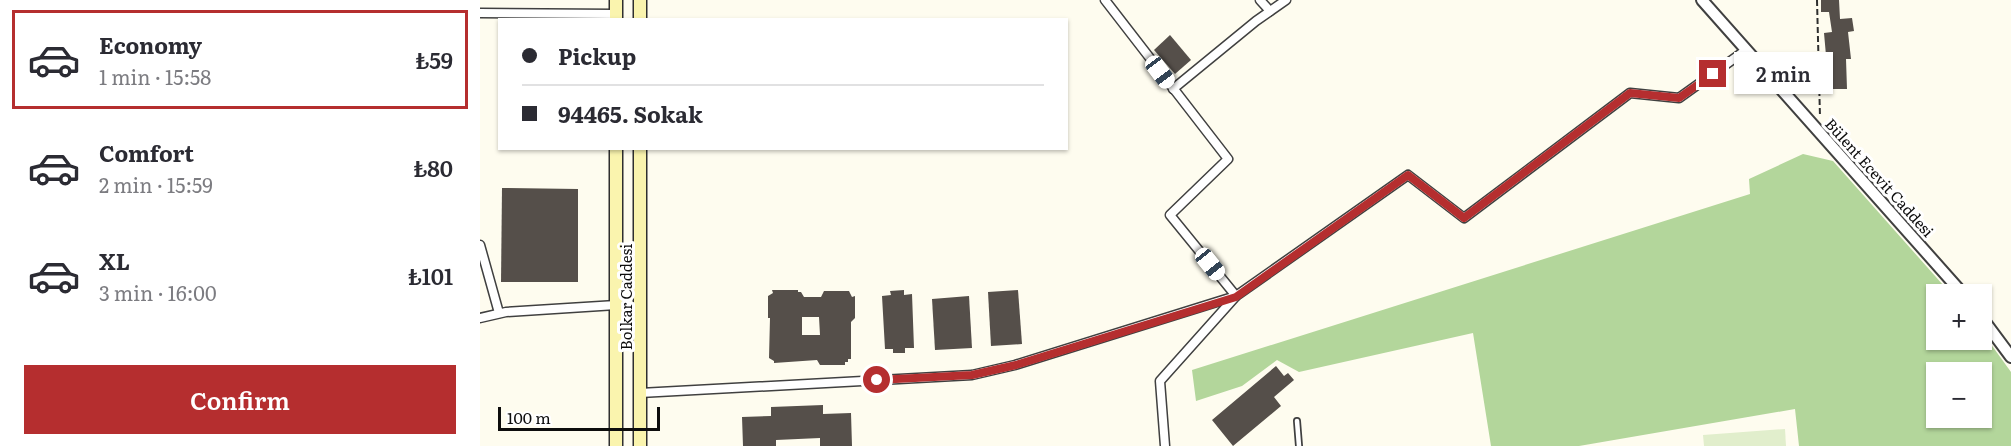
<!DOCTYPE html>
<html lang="en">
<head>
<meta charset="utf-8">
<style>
	:root { --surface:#fff; --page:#f7f7f7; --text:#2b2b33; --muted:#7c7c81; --line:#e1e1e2; --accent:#b52e2f }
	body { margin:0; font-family:Literata,serif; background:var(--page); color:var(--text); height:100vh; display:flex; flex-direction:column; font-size:22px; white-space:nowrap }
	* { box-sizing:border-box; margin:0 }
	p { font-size:20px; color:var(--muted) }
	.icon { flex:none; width:33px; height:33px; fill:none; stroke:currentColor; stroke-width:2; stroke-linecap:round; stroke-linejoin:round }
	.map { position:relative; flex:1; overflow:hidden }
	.side { display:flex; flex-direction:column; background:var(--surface); width:480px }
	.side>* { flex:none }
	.guide { position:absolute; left:18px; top:18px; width:570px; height:132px; border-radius:0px; box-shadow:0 2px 4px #0004; display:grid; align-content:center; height:132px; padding:0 24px; background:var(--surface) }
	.fabs { position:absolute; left:1446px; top:284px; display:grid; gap:12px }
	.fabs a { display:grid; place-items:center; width:66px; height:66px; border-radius:0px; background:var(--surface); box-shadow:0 2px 4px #0004; font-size:30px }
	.scale { position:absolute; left:18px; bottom:15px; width:162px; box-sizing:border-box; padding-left:6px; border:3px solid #0d0d0d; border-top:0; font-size:16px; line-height:21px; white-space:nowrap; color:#0d0d0d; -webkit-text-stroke:4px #fff; paint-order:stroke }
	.end { position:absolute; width:27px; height:27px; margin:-14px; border:8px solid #b52e2f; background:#fff; box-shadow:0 0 0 3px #fff }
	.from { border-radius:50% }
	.bubble { position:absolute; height:42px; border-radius:0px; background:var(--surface); box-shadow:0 2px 4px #0004; font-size:20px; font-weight:600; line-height:42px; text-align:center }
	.car { position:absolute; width:18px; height:36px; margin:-18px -9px; border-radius:8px; box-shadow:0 0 4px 2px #0007; background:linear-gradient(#fff 24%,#345 0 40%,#fff 0 76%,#345 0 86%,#fff 0) }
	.guide b { display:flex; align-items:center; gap:21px; height:57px; font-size:22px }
	.guide b+b { border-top:2px solid var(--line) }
	.guide i { width:15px; height:15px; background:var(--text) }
	ul { padding:10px 0 0; list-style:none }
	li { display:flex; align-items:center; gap:18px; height:99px; margin:0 12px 9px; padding:0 12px; border:3px solid transparent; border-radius:0px }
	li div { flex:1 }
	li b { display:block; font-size:22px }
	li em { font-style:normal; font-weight:600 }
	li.selected { border-color:var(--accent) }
	li>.icon { width:54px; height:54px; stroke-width:1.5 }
	.action { display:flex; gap:12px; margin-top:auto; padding:12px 24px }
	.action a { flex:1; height:69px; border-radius:0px; background:var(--accent); color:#fff; font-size:24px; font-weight:600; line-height:69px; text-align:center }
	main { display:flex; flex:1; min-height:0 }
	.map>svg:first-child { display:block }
	.forest { fill:#b3d69b; fill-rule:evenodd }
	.pitch { fill:#e1eecc }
	.building { fill:#554f4a; fill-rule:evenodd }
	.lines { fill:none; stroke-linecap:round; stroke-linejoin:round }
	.service-casing { stroke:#404040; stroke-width:8 }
	.minor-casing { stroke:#404040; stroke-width:11 }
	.tertiary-casing { stroke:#404040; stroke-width:14 }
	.secondary-casing { stroke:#2f2f2f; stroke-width:15 }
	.path { stroke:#2f2f2f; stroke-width:2; stroke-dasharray:6 3; stroke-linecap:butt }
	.service { stroke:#fff; stroke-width:4.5 }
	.minor { stroke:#fff; stroke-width:8 }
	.tertiary { stroke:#fff; stroke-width:10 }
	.secondary { stroke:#faf4ae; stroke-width:12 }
	.route { stroke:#b52e2f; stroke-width:8 }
	.labels { text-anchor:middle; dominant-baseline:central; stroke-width:6; stroke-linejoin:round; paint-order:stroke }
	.street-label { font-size:15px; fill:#0d0d0d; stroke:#fff }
</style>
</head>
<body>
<main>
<section class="side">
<ul>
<li class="selected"><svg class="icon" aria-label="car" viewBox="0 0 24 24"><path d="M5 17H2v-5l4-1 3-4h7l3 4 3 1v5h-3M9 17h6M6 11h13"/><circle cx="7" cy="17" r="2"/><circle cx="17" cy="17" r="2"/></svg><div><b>Economy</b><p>1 min · 15:58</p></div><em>₺59</em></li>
<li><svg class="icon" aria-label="car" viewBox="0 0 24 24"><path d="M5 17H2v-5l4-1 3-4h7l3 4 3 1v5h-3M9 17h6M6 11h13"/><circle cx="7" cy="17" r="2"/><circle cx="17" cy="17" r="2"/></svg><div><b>Comfort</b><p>2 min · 15:59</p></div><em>₺80</em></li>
<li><svg class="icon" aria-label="car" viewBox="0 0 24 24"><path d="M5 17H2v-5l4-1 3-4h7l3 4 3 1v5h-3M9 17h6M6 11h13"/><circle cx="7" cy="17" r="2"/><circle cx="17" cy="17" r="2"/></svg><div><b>XL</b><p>3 min · 16:00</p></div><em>₺101</em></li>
</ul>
<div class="action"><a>Confirm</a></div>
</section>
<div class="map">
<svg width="1531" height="446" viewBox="0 0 1531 446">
	<rect width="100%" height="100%" fill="#fefcef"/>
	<!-- forest -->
	<path class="forest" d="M1323 154 1353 161 1471 294H1456V339H1502V332L1531 372V446H1319L1315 409 1099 446H1011L993 333 819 372 797 360 762 386 716 401 712 370 1270 194 1269 179ZM1456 372H1502V417H1456Z"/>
	<!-- pitch -->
	<polygon class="pitch" points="1305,429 1306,446 1224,446 1223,435"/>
	<!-- building -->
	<g class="building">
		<polygon points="1341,0 1359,0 1360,19 1372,18 1374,31 1368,32 1371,59 1366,59 1367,89 1349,89 1344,33 1352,32 1349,12 1341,12"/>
		<polygon points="690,35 711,60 695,74 674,50"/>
		<polygon points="22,188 98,189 98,282 21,282"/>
		<path d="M292 290H318V292H321L324 297H341L344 291H369L372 297 375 296V318L371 322V359H368V362H365V365H340L337 360 294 363V361L289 358 290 318H288V296L293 293ZM322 317H339L340 335H322Z"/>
		<polygon points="424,290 424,295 432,294 434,348 425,348 425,353 413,353 413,349 405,349 402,296 411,295 410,291"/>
		<polygon points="538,290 542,344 511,346 508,292"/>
		<polygon points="489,296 492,348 455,350 452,299"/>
		<polygon points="796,366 804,376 808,373 814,380 794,397 801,406 753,446 732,420"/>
		<polygon points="343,405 343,414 371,413 372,446 340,446 340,438 296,440 296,446 263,446 262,417 291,416 291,407"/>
	</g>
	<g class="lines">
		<defs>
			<polyline id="service" points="817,421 819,446"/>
			<g id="minor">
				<polyline points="780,0 790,11"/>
				<polyline points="0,13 136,14"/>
				<polyline points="693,89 776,21 806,0"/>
				<polyline points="0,245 19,313"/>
				<polyline points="0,318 26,312 136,305"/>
				<polyline points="160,393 492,375 535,365 756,296 690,215 748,159 625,0"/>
				<polyline points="685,446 680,381 756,296 928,175 984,218 1150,93 1199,98 1266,50"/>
			</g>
			<g id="tertiary">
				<polyline points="1222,0 1483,294"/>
				<polyline points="1502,318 1531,357"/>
			</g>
			<g id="secondary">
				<polyline points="160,0 160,20"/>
				<polyline points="136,20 136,0"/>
				<polyline points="160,148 160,446"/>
				<polyline points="136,446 136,148"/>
			</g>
		</defs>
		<!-- service casing -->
		<use href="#service" class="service-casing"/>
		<!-- minor casing -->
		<use href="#minor" class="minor-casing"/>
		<!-- tertiary casing -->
		<use href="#tertiary" class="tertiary-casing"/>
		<!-- secondary casing -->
		<use href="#secondary" class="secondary-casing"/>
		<!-- path -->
		<polyline class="path" points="1337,0 1340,117"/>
		<!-- service -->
		<use href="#service" class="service"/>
		<!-- minor -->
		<use href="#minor" class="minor"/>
		<!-- tertiary -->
		<use href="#tertiary" class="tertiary"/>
		<!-- secondary -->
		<use href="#secondary" class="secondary"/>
	</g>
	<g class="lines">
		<!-- route -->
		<polyline class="route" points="397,380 492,375 536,365 756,297 928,175 984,218 1150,93 1199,98 1233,74"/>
	</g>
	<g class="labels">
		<!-- street labels -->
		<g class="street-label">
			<text transform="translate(1400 177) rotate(48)">Bülent Ecevit Caddesi</text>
			<text transform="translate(145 297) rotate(-90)">Bolkar Caddesi</text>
		</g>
	</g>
</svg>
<div class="fabs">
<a>+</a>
<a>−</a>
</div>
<div class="scale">100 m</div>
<i class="end from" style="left:397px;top:380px"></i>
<i class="end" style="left:1233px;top:74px"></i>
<div class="bubble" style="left:1254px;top:52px;width:99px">2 min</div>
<i class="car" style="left:680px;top:72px;rotate:143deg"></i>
<i class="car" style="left:730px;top:264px;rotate:141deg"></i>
<div class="guide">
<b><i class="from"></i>Pickup</b>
<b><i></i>94465. Sokak</b>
</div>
</div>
</main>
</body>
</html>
